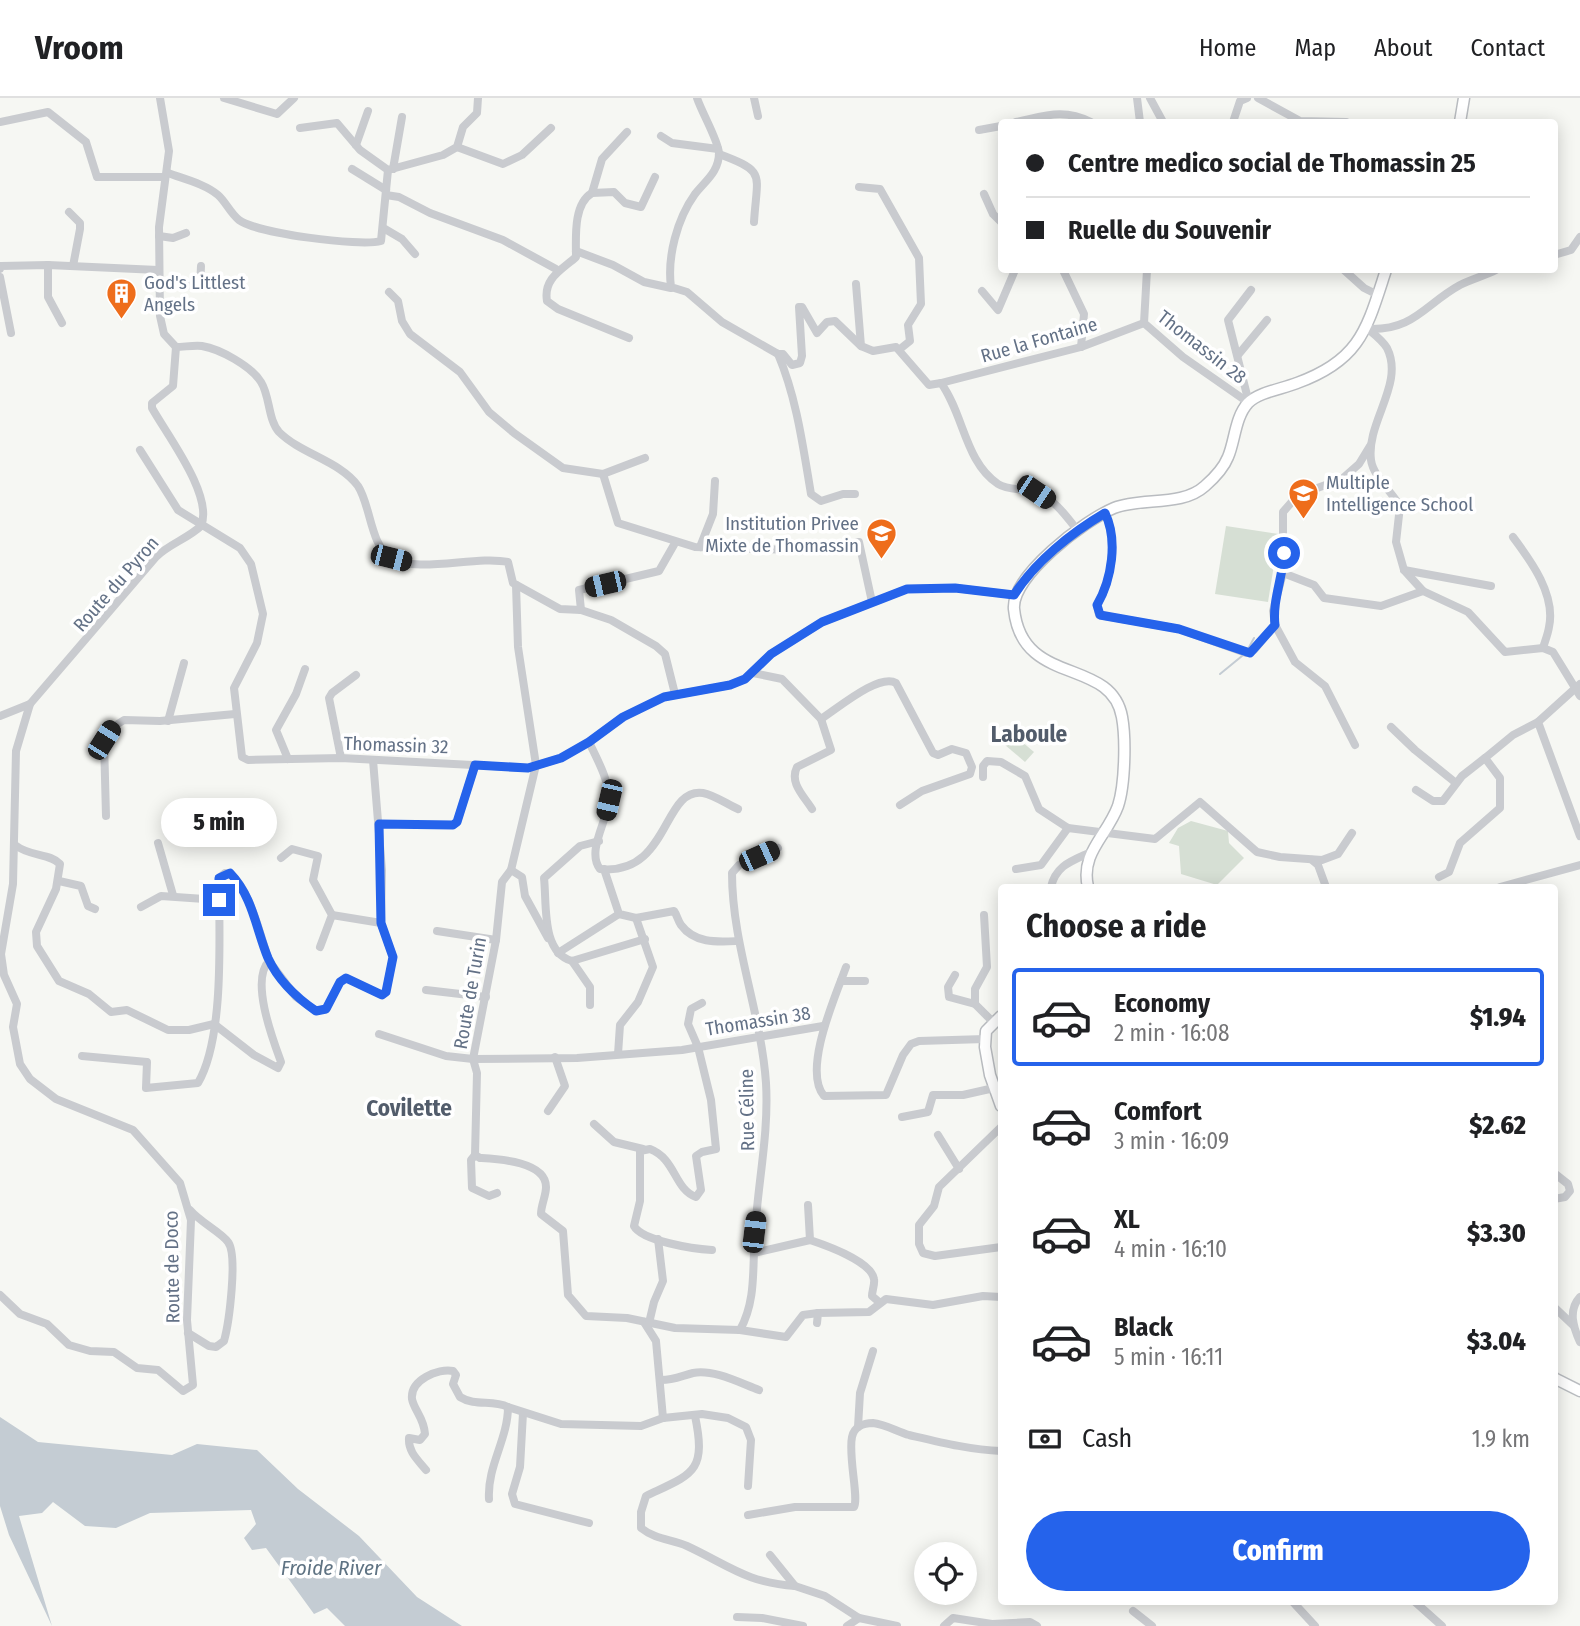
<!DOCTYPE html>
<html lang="en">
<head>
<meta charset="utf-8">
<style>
	:root { --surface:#fff; --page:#f6f6f6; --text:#202124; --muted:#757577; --line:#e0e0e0; --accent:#2563eb }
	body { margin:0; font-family:"Fira Sans Condensed",sans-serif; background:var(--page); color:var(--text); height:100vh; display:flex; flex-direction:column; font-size:26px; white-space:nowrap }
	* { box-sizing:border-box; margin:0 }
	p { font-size:23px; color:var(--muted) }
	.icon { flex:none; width:38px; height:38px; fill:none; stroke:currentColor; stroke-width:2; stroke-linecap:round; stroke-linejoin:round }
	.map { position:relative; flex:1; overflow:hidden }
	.side { position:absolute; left:998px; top:786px; width:560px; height:721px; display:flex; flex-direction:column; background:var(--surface); border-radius:7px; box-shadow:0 4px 18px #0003 }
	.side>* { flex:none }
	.banner { position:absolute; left:998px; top:21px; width:560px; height:154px; border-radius:7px; box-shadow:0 4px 18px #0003; display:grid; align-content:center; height:154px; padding:0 28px; background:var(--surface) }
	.controls { position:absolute; left:914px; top:1444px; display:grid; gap:14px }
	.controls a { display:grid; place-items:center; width:63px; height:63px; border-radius:50%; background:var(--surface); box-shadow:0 4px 18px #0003; font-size:35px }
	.end { position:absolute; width:32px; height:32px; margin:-16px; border:9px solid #2563eb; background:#fff; box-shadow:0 0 0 4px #fff }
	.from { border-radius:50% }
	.bubble { position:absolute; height:49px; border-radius:24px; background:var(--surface); box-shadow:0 4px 18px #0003; font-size:23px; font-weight:800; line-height:49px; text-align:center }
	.car { position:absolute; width:21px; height:42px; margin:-21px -10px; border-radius:9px; box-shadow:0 0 5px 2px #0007; background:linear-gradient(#222 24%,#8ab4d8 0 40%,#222 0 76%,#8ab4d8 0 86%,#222 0) }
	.banner b { display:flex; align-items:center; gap:24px; height:66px; font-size:26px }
	.banner b+b { border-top:2px solid var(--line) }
	.banner i { width:18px; height:18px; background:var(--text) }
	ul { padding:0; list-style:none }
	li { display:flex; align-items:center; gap:21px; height:98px; margin:0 14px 10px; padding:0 14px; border:4px solid transparent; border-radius:7px }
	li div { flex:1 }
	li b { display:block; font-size:26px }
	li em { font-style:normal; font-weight:800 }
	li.current { border-color:var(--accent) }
	li>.icon { width:63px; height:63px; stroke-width:1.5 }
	h2 { padding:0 28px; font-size:32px; line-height:84px }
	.pay { display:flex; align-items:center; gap:18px; height:77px; padding:0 28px; font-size:26px }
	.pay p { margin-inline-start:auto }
	.cta { display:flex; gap:14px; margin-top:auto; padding:14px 28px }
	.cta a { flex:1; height:80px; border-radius:42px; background:var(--accent); color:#fff; font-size:28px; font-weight:800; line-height:80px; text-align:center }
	header { display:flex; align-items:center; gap:42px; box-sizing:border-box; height:98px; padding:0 35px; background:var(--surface); border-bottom:2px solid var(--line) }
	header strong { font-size:33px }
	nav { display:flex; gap:38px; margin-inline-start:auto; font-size:24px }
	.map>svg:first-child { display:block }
	.green { fill:#d6dfd4 }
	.water { fill:#c4ccd3 }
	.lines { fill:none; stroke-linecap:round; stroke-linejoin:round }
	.stream { stroke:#c4ccd3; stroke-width:2 }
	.major-casing { stroke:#b9bcc0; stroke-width:13 }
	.minor { stroke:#c9cbcf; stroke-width:8 }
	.major { stroke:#fff; stroke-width:10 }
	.route { stroke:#2563eb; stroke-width:9 }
	.labels { text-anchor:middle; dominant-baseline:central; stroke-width:7; stroke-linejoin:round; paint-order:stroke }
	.poi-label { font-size:19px; fill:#637186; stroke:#fff; text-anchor:start }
	.street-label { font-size:19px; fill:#637186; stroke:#fff }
	.water-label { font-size:21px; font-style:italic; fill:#5f7383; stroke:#fff }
	.quarter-label { font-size:23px; font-weight:bold; fill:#525c6b; stroke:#fff }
</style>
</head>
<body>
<header>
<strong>Vroom</strong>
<nav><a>Home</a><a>Map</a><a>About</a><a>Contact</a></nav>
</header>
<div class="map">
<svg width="1580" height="1528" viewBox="0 0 1580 1528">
	<rect width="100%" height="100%" fill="#f6f7f3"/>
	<!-- green -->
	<g class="green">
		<polygon points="1226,428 1279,436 1268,504 1215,496"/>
		<polygon points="1014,637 1034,654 1025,664 1005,647"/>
		<polygon points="1191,723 1228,733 1229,745 1244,760 1217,787 1181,776 1179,748 1169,745 1178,730"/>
	</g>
	<!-- water -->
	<polygon class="water" points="0,1319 38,1344 172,1357 197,1346 257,1352 298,1391 359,1438 417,1499 462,1528 345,1528 327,1510 314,1516 266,1450 252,1452 244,1440 256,1426 251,1412 150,1415 116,1430 85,1428 53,1404 42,1415 19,1418 52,1528 9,1437 0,1408"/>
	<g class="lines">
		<!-- stream -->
		<g class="stream">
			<polyline points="1248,551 1254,540"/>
			<polyline points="1220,576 1242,558"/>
		</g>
		<defs>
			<g id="major">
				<polyline points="1460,24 1464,0"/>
				<path d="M1088 789C1080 755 1107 738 1118 708 1125 687 1126 641 1122 619 1111 558 1022 590 1014 511 1011 478 1085 422 1114 410 1142 399 1182 409 1205 388 1213 381 1224 369 1228 359 1235 343 1235 319 1248 305 1259 294 1282 291 1297 285 1361 262 1367 230 1386 172"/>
				<polyline points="1001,918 986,933 985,949 990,977 1001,1008"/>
				<polyline points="1554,1280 1580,1293"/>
			</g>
		</defs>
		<!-- major casing -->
		<use href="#major" class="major-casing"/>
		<!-- minor -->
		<g class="minor">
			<path d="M160 0 169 53 159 129 160 218 164 236 176 249C184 249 194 247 202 248 220 251 251 268 261 284 270 298 268 322 279 334 301 356 340 363 358 388 371 408 370 447 391 460 418 476 476 457 508 464L513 485 560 511 581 512 611 522 656 548 665 556 675 596"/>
			<polyline points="224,0 277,16 294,0"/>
			<path d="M697 0C702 15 718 42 719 55 719 74 705 83 695 96 677 121 667 159 671 189L687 194 722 224 778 256H783L792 267 800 265 802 258 799 209H802L817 235 827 224 835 223 861 248"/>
			<polyline points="754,0 758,18"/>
			<polyline points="1137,0 1140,24"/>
			<polyline points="1150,0 1163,24"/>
			<polyline points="1258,0 1300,23 1346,24"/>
			<polyline points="0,24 48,14 86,44 97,79 165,79"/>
			<path d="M1016 24C1045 18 1063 10 1091 24"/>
			<polyline points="1233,24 1240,3 1247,0"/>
			<polyline points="979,32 1001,28"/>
			<path d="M627 34 602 61 592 95C573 106 576 140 576 159 563 171 543 180 547 203L558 211 629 240"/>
			<polyline points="661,38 672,45 718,51"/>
			<polyline points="356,47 368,13"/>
			<polyline points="457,49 503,66 522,57 551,30"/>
			<path d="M719 56C767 74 757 75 754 124"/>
			<polyline points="352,71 386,92"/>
			<polyline points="393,71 402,19"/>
			<polyline points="388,72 443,57 457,49 463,29 477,15 478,0"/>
			<path d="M168 75C184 81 205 86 218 97 226 104 230 115 239 122 256 135 360 149 381 143L388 72 360 52 337 25 300 30"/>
			<polyline points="859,89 880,91 919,160 921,206 908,227 910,243 900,251"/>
			<polyline points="592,95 614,94 625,105 641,109 655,79"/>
			<polyline points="984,96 993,116 1001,124"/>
			<polyline points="386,97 399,99 430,115 503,142 556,171"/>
			<polyline points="69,114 80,125 80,131 73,168"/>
			<polyline points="385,131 402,141 415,156"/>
			<polyline points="159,138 173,140 186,135"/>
			<polyline points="576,153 613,167 644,184 671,190"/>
			<polyline points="1554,157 1571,152 1580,139"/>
			<polyline points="48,167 48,199 62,225"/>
			<polyline points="0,171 1,168 48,167 158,172"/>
			<polyline points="1063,172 1084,216 1081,249"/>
			<polyline points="1147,172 1144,225 1183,259 1249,305"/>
			<polyline points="1344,172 1364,190 1378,197"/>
			<polyline points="0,179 11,235"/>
			<polyline points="159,185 207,189 216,183"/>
			<path d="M856 186 861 248 873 253 896 249 929 287 941 285C964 317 965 364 998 386 1009 393 1023 390 1035 394 1053 399 1067 419 1078 433"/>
			<polyline points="200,189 201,168"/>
			<polyline points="982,193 998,212 1015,172"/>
			<polyline points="389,194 398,203 402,223 410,236 460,274 489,314 514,335 563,370 603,376"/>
			<path d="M1368 231C1374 236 1383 243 1387 250 1405 286 1366 324 1371 362 1373 378 1392 394 1400 408L1396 444 1404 472 1423 493 1468 514 1505 554 1543 550 1553 554 1580 598"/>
			<path d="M1368 231C1414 233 1425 206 1460 187 1472 181 1484 178 1496 172"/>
			<path d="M778 256C797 301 803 349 811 396L821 403 843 396H855"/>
			<polyline points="1238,257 1267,222"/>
			<polyline points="941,285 1081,249 1144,225"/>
			<polyline points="1249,305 1228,222 1251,192"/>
			<polyline points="140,352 178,412 240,450 251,466 263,516 257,545 234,590 242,659 248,662 341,660 528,670 561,660 589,644 623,619 664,599 730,587 745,581 771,556 822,524 907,491 955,490 1014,497"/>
			<polyline points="645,360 603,376 618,425 695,449 823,453 859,444 872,504"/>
			<path d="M1105 415C1118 442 1112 481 1097 507L1099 517 1179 531 1246 555 1254 552 1275 527"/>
			<path d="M1513 439C1531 463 1556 497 1549 529 1548 536 1545 543 1543 550"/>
			<polyline points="700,449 713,416 715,383"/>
			<polyline points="1404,472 1491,488"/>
			<polyline points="1283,475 1314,487 1324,500 1381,508 1423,493"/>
			<path d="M516 487 518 549 536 667 511 772 502 784 496 842 473 961 477 975 475 1057 480 1060C497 1061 546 1063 546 1089 546 1098 541 1107 541 1116L563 1133 568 1197 586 1218 627 1220 675 1230 740 1232C757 1201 752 1168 755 1134 758 1084 769 1035 766 985 761 914 732 847 732 775L739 767 778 750"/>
			<polyline points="581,512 579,492 659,473 675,445"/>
			<path d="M753 575 782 581 821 621 831 652 797 669C789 685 804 698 812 711"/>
			<polyline points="1580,586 1538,624 1580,738"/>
			<path d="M0 618 30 606 156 459C169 446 187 441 201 428 214 398 167 337 152 310V305L173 288 176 249"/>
			<path d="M821 621C837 611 879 575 896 585L933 655 938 657 952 651 966 655 972 669 970 676 922 693 900 707"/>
			<polyline points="168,623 184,565"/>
			<polyline points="1391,629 1415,652 1456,685"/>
			<path d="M589 644C597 661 609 682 609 701 608 722 586 753 600 771 670 778 662 689 703 695 714 697 727 706 738 711"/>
			<polyline points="1355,647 1325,588 1295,564 1275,527 1273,513 1283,475 1283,414 1298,397 1342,381 1359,366 1370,348"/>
			<polyline points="341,660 329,600 332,595 356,577"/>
			<polyline points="288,661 276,632 296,596 305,571"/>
			<polyline points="983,679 983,668 987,663 1001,664 1025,678 1039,711 1068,730 1155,741 1200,704 1257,754 1280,759 1322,762 1338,756 1352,735"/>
			<polyline points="1416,692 1433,703 1443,703 1462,678 1485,660"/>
			<polyline points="106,718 104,642 113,629 124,622 160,623 235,616"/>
			<polyline points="379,726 453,727 457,724 475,667"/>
			<path d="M599 743 580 748 544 780C547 807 541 854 572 863L645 841"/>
			<polyline points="158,745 173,797"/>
			<path d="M15 747C30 759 50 755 60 766L56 791 36 834 37 848 59 883 89 896 111 914 127 912 168 932H189L214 926 254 957 278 970 281 964C273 942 250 882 269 863L296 899 316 913 326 911 340 884 346 880 382 897 386 894 393 859 381 825 382 772 373 662"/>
			<polyline points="281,760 292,751 318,758 313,782 332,817 320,849"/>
			<polyline points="1312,762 1318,767 1326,789"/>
			<path d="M604 771 619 816 636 820 674 813C677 817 678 823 681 827 695 846 718 844 738 843"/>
			<polyline points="1016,771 1041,767 1068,730"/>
			<polyline points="511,772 522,779 525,798 548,840"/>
			<polyline points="1439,779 1449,774 1460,745 1500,710 1500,680 1485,660 1513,637 1538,624"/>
			<polyline points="59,783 81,788 88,808 95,811"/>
			<path d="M1051 789C1056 767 1072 763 1091 754"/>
			<polyline points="1500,789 1580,767"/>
			<polyline points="141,809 161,798 219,802"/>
			<polyline points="332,817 381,825"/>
			<polyline points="984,817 987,869 975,891 975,906 993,924"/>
			<polyline points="437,833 496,842"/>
			<polyline points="558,855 619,816"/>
			<polyline points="572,863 590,889 590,907"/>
			<path d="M846 869C836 897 802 972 824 998L886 997 903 957 911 946 919 943 985 941"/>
			<polyline points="955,877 948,889 949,899 975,906"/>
			<polyline points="841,883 865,883"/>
			<polyline points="426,892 486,899"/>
			<path d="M702 905 691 911 688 926 698 949 711 1002 716 1051 702 1054 696 1058 701 1092 696 1099C674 1091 676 1061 650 1051L640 1053V1103L634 1128C642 1143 694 1151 712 1152"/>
			<polyline points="379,936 446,958 473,961 577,960 682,952 823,928"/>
			<polyline points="618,956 620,927 638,904 653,869 636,820"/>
			<path d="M82 958 147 964 146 990 198 985C225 939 219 835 219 780L225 775C247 777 262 844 269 863"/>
			<polyline points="548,1013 565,988 555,959"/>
			<polyline points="902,1019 928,1014 933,997 963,997 994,990"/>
			<polyline points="594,1026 614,1044 643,1051"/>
			<polyline points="1001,1029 939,1089 934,1108 919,1127 919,1146 923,1155 935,1158 1001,1149"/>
			<polyline points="938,1037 959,1071"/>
			<polyline points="475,1057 471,1062 472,1090 489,1098 497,1095"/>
			<polyline points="1554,1075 1568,1086 1570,1093 1565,1099 1554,1101"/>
			<path d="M808 1107 810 1142C825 1147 871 1163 874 1181 875 1186 872 1193 872 1198L879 1204"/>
			<polyline points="754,1155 810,1142"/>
			<polyline points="0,1197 20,1216 47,1226 69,1247 90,1253 114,1254 137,1270 158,1272 183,1293 193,1287 187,1222 191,1122 180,1085 133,1032 56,1001 30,981 20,966 13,929 17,906 4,877 1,856 13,786 16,653 30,606"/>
			<path d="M1580 1199C1568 1212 1573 1229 1580 1244"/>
			<polyline points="1554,1209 1574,1228"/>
			<polyline points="644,1224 656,1243 663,1320"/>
			<polyline points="649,1225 654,1204 663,1183 658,1141"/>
			<polyline points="817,1225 818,1215 869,1214 886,1201 933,1207 983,1198 1001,1199"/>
			<polyline points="740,1232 786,1239 803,1217 818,1215"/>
			<path d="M188 1235 209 1248 216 1249 224 1243C229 1225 238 1157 228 1144 222 1135 200 1124 190 1112"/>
			<path d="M661 1282C674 1282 681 1278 693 1275 714 1271 740 1285 759 1292"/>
			<polyline points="523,1315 520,1369 512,1396 515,1406 589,1425"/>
			<path d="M695 1318C707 1375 692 1376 646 1398L641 1414V1430C656 1442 671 1441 687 1448 728 1467 747 1485 795 1488L770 1457"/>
			<polyline points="858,1329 860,1295 873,1253"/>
			<path d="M426 1372C418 1362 408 1354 409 1340L420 1342 425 1336C424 1320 414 1312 412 1301 410 1282 438 1270 453 1273L456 1277 453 1286 460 1299C476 1309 492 1301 508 1309"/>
			<path d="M489 1401C487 1368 508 1341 508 1309L561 1326 641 1328 663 1320 702 1316 728 1320 746 1329 751 1342 748 1388"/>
			<path d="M748 1417 795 1409H854C859 1400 848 1358 852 1339 854 1329 863 1325 873 1325 885 1326 898 1334 909 1337 939 1344 971 1352 1001 1353"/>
			<polyline points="795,1488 825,1498 859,1520 897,1528"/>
			<polyline points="1292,1503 1315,1528"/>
			<polyline points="1414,1503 1442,1528"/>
			<polyline points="1133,1513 1152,1528"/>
			<polyline points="737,1519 762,1520 803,1528"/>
			<polyline points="847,1528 859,1520"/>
			<polyline points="944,1528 953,1520 992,1526 1030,1524 1037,1528"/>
		</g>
		<!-- major -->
		<use href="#major" class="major"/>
	</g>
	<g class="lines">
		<!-- route -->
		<path class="route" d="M219 802V780L230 775C253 799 256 831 268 860 278 882 297 900 316 913L326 911 340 884 346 880 382 897 386 894 393 859 381 825 379 726 453 727 457 724 475 667 528 670 561 660 589 644 623 619 664 599 730 587 745 581 771 556 822 524 907 491 955 490 1014 497C1035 464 1071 435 1105 415 1118 442 1112 481 1097 507L1100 517 1179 531 1250 555 1275 527C1272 503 1283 479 1284 455"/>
	</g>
	<!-- icons -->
	<defs>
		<symbol id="building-pin" viewBox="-11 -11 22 30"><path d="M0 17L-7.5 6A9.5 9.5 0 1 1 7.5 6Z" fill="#ee6d1b" stroke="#fff"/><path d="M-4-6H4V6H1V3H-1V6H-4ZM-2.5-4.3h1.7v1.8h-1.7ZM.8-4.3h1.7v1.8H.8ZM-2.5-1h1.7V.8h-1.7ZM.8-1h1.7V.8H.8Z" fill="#fff"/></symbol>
		<symbol id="school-pin" viewBox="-11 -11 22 30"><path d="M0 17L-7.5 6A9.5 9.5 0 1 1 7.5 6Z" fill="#ee6d1b" stroke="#fff"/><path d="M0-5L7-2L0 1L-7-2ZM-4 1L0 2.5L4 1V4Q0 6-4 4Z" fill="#fff"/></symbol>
	</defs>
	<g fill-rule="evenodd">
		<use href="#building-pin" x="104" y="178" width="35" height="47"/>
		<use href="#school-pin" x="1286" y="378" width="35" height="47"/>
		<use href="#school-pin" x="864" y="418" width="35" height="47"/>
	</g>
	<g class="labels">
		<!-- poi labels -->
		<g class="poi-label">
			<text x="144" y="184">God's Littlest<tspan x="144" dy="22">Angels</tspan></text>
			<text x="1326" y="384">Multiple<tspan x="1326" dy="22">Intelligence School</tspan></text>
			<text x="859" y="425" text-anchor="end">Institution Privee<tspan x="859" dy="22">Mixte de Thomassin</tspan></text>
		</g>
		<!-- street labels -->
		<g class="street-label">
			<text transform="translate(1039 242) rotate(-16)">Rue la Fontaine</text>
			<text transform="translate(1202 249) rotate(38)">Thomassin 28</text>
			<text transform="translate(116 486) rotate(-49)">Route du Pyron</text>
			<text transform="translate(396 647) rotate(2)">Thomassin 32</text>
			<text transform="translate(470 895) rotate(-80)">Route de Turin</text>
			<text transform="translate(758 923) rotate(-9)">Thomassin 38</text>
			<text transform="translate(747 1012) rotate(-91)">Rue Céline</text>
			<text transform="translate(172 1169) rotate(-91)">Route de Doco</text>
		</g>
		<!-- water labels -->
		<g class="water-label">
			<text x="331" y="1470">Froide River</text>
		</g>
		<!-- quarter labels -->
		<g class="quarter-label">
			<text x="1029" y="636">Laboule</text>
			<text x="409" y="1010">Covilette</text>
		</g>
	</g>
</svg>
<div class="controls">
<a><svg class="icon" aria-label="locate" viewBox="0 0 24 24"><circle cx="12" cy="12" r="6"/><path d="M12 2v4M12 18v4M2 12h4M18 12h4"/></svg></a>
</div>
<i class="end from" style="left:1284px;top:455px"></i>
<i class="end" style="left:219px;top:802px"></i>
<div class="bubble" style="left:161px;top:700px;width:116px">5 min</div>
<i class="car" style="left:1036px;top:394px;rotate:124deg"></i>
<i class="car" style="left:391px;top:460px;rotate:104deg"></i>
<i class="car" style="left:605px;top:486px;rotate:257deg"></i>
<i class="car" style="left:104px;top:642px;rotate:32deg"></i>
<i class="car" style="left:609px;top:702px;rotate:193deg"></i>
<i class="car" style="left:759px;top:758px;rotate:66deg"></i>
<i class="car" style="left:754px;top:1134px;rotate:7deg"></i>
<div class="banner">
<b><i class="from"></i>Centre medico social de Thomassin 25</b>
<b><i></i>Ruelle du Souvenir</b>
</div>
<section class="side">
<h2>Choose a ride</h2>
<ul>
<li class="current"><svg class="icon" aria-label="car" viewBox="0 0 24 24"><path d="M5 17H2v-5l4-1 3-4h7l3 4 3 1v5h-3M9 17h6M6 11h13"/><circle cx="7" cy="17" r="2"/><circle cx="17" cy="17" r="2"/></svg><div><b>Economy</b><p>2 min · 16:08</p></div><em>$1.94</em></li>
<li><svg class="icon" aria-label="car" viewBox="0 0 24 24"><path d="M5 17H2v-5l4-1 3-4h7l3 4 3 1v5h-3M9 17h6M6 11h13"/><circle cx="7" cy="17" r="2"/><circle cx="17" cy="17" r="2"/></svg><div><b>Comfort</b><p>3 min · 16:09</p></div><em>$2.62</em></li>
<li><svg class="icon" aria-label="car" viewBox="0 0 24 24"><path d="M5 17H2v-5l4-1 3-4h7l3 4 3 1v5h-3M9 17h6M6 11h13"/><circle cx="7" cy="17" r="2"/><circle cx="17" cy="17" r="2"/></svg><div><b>XL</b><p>4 min · 16:10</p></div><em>$3.30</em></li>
<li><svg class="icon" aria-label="car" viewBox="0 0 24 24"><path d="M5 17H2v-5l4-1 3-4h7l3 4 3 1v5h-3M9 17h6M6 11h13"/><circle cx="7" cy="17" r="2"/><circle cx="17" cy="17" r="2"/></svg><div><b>Black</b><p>5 min · 16:11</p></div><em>$3.04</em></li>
</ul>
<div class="pay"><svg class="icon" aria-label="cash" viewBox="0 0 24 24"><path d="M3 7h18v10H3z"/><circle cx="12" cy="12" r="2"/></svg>Cash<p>1.9 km</p></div>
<div class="cta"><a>Confirm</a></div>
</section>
</div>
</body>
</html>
